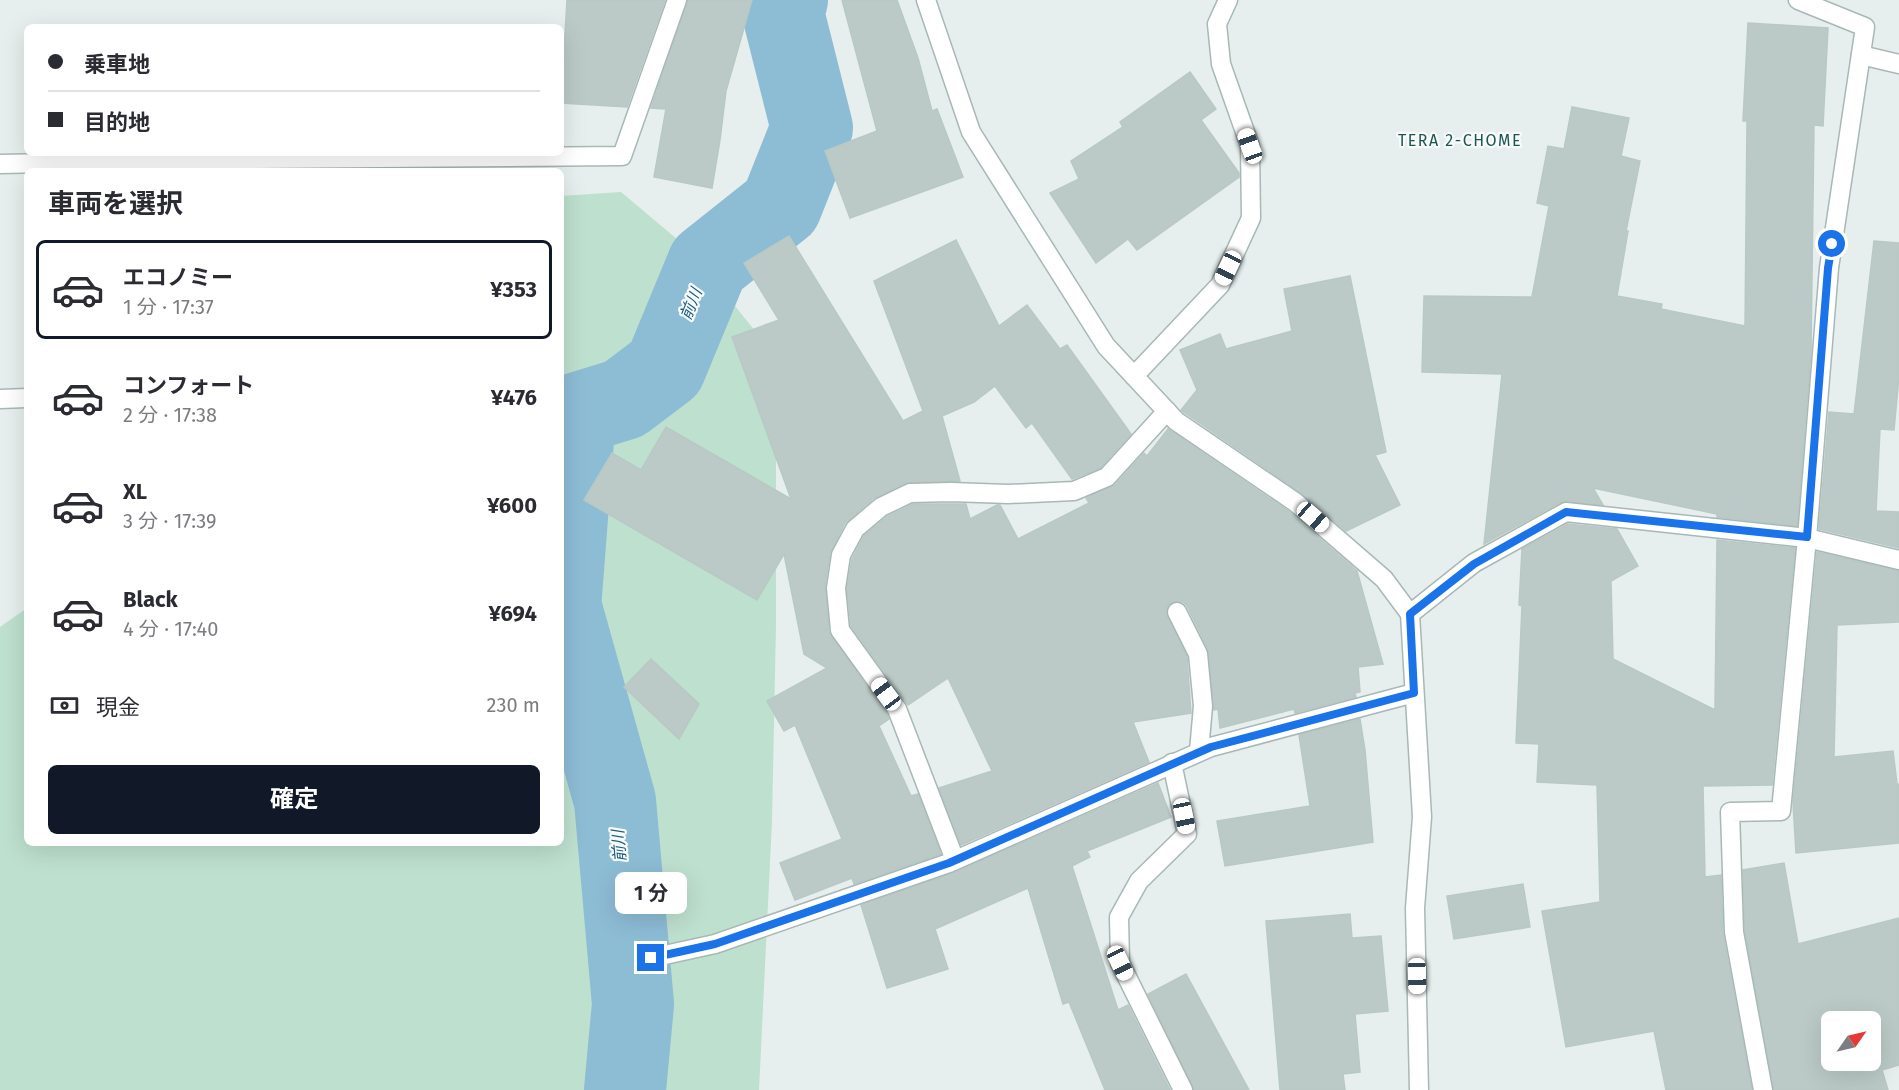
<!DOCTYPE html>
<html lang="ja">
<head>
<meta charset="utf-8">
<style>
	:root { --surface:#fff; --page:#f7f7f7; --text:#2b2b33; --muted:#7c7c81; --line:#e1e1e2; --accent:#111827 }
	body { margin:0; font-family:"Fira Sans","Noto Sans JP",sans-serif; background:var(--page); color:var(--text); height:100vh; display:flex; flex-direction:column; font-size:22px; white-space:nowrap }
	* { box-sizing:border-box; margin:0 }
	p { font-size:20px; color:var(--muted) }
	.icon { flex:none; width:33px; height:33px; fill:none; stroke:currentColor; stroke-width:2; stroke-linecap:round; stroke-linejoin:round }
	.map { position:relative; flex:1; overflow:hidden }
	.panel { position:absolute; left:24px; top:168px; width:540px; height:678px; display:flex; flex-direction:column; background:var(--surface); border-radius:9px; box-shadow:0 6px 24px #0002 }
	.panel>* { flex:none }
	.guide { position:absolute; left:24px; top:24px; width:540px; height:132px; border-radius:9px; box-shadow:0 6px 24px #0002; display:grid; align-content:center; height:132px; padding:0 24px; background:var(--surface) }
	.needle { width:39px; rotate:56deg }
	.tools { position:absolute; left:1821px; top:1011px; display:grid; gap:12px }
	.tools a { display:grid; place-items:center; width:60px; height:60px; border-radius:9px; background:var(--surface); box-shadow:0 6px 24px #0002; font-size:30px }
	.end { position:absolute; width:27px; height:27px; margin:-14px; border:8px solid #1a73e8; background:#fff; box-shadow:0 0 0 3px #fff }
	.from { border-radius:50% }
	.bubble { position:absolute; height:42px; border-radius:9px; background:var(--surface); box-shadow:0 6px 24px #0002; font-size:20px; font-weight:700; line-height:42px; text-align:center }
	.car { position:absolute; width:18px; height:36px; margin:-18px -9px; border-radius:8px; box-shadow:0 0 4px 2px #0007; background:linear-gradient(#fff 24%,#345 0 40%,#fff 0 76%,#345 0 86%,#fff 0) }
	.guide b { display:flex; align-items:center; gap:21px; height:57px; font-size:22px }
	.guide b+b { border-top:2px solid var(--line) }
	.guide i { width:15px; height:15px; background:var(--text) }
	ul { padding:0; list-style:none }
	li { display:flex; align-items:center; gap:18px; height:99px; margin:0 12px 9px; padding:0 12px; border:3px solid transparent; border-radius:9px }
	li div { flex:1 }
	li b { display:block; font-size:22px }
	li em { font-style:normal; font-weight:700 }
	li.selected { border-color:var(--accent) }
	li>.icon { width:54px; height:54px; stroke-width:1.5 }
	h2 { padding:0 24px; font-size:27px; line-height:72px }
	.pay { display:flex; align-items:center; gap:15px; height:66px; padding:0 24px; font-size:22px }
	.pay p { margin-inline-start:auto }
	.action { display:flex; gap:12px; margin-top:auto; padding:12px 24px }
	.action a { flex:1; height:69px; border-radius:9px; background:var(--accent); color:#fff; font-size:24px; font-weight:700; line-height:69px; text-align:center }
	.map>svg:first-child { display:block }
	.green { fill:#bee0ce }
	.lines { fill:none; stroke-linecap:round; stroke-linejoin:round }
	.river { stroke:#8dbcd5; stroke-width:82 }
	.building { fill:#bbcac6; stroke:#b8c9c5; stroke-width:1.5; fill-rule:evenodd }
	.lane-casing { stroke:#a8b8b6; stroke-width:21 }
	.street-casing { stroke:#a8b8b6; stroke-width:21 }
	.lane { stroke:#fff; stroke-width:18 }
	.street { stroke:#fff; stroke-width:18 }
	.route { stroke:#1a73e8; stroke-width:8 }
	.labels { text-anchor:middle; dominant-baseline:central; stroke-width:4.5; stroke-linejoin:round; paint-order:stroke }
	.neighbourhood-label { font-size:16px; letter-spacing:1.5px; fill:#1e5553; stroke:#f7fbfa }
	.water-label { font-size:16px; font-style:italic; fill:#1b5c81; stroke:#f7fbfa }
</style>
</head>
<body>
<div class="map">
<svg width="1899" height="1090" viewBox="0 0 1899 1090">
	<rect width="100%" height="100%" fill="#e6efed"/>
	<!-- green -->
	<polygon class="green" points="621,192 690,250 776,357 776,625 772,821 759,1090 0,1090 0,627 27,608 27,843 561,843 561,196"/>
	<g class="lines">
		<!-- river -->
		<g class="river">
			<polyline points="561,595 575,414 624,399 665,368 708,264 781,206 812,128 782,9 787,0"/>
			<polyline points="561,608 615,801 633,1004 625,1090"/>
		</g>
	</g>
	<!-- building -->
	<g class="building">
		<polygon points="567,0 665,0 627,107 561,103"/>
		<polygon points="688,0 752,0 726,91 720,140 712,188 654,177 666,109 651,108"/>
		<polygon points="842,0 897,0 918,58 932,111 937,109 963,177 850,218 825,151 877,131"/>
		<polygon points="1748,23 1828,28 1823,126 1814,125 1811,352 1797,526 1717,517 1717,514 1593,488 1603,505 1561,502 1484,544 1502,374 1422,372 1424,296 1532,297 1549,206 1537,203 1548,146 1564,149 1572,107 1629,118 1621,156 1640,161 1626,231 1628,231 1617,296 1662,304 1661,309 1745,326 1747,121 1743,121"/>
		<polygon points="1190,72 1216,109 1201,120 1239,173 1239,177 1137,250 1128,239 1096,263 1050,193 1079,179 1071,161 1123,127 1120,122"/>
		<polygon points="789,236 903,421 923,411 874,281 956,240 999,326 1027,305 1060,349 1067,345 1131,434 1100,468 1072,479 1032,423 1026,428 995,386 974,402 942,416 960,481 905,483 874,498 845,523 830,553 825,586 829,632 887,714 889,719 879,726 911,796 918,794 941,854 854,884 852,878 795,900 780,863 842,839 795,725 784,731 767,701 827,668 804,654 784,554 757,600 584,500 612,453 641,470 666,427 791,499 732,337 779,320 744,263"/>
		<polygon points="1874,241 1899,243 1899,376 1894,430 1880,429 1876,511 1899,512 1899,548 1819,529 1829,412 1854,414"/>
		<polygon points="1350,276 1386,452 1375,455 1400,505 1346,531 1301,493 1181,410 1197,390 1180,350 1220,334 1226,349 1292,331 1284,289"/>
		<polygon points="1168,429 1288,511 1357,571 1383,664 1358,667 1360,692 1355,693 1356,697 1295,713 1294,709 1220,728 1218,709 1214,710 1208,649 1187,606 1183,602 1173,602 1168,605 1166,612 1187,657 1191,713 1133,722 1149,762 961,845 939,788 992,771 948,678 908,705 851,626 847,588 852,559 864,536 887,517 913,504 966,504 970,519 997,505 1000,505 1018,539 1089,503 1086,498 1115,485 1144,453 1147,456"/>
		<polygon points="1568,524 1617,529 1638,566 1611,581 1613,659 1715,710 1717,540 1795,548 1772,785 1703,786 1705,877 1721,875 1723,934 1752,1090 1666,1090 1654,1031 1566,1047 1542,911 1600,902 1597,785 1537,782 1539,744 1516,743 1522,606 1519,605 1522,549"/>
		<polygon points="1817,552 1899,571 1899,622 1837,625 1834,757 1893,751 1897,784 1899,784 1899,843 1796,853 1793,803"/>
		<polygon points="651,659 699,704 679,739 624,687"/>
		<polygon points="1360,719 1365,750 1373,842 1225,866 1217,821 1310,806 1299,735"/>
		<polygon points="1158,783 1171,817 1087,851 1090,857 1072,866 1118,1010 1128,1005 1170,1090 1105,1090 1069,1002 1063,1004 1028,888 935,929 948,969 887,988 861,905 953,873"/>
		<path d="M1784 863 1798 944 1899 918V1065L1882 1070 1888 1090H1774L1745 931 1743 870ZM1832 1022H1870V1060H1832Z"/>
		<polygon points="1523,884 1530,927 1454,939 1447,896"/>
		<polygon points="1350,914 1352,938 1381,936 1388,1011 1355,1014 1360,1072 1343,1074 1345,1090 1280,1090 1266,921"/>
		<polygon points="1186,974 1249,1090 1194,1090 1148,994"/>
	</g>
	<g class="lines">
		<defs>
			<g id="lane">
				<polyline points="1861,55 1899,64"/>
				<polyline points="1134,376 1220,285 1251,218 1250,146 1221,64 1217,24 1228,0"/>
				<polyline points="955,860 897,709 840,630 836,588 841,555 855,529 881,507 910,493 951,492 1008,494 1074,491 1107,477 1167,411"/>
			</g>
			<g id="street">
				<polyline points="926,0 971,132 1106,346 1176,421 1295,502 1384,579 1410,614 1422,817 1415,908 1419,1090"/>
				<polyline points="0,164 242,159 622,156 677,0"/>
				<polyline points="0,399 27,398"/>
				<polyline points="1177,612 1198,654 1203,706 1199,751"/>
				<polyline points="1410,614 1474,563 1566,512 1807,538 1899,560"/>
				<polyline points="1172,763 1187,834 1139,881 1119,917 1120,963 1183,1090"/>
				<polyline points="651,958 715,944 949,863 1211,747 1414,693"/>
				<polyline points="1763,1090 1734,932 1730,812 1781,811 1807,538 1829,268 1865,27 1798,0"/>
			</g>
		</defs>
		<!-- lane casing -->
		<use href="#lane" class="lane-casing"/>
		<!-- street casing -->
		<use href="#street" class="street-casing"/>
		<!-- lane -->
		<use href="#lane" class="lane"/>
		<!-- street -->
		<use href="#street" class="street"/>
	</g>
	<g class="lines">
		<!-- route -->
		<polyline class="route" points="651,958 715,944 949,863 1211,747 1414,693 1410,614 1474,564 1566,512 1807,537 1828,268 1832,244"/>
	</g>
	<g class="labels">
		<!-- neighbourhood labels -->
		<g class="neighbourhood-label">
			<text x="1460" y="140">TERA 2-CHOME</text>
		</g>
		<!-- water labels -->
		<g class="water-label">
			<text transform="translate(691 304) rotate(-68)">前川</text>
			<text transform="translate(619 846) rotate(-95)">前川</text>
		</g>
	</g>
</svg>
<div class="tools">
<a><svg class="needle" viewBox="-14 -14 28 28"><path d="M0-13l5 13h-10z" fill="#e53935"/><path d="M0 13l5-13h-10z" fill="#7c7c81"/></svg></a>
</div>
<i class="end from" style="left:1832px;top:244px"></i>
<i class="end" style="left:651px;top:958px"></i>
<div class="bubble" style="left:615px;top:872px;width:72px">1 分</div>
<i class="car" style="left:1250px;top:146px;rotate:340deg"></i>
<i class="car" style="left:1228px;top:268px;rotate:205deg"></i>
<i class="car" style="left:1313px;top:517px;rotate:131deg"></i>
<i class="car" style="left:886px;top:694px;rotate:323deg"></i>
<i class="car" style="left:1184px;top:816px;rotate:168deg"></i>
<i class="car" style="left:1120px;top:963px;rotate:155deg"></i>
<i class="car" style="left:1417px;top:976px;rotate:179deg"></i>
<div class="guide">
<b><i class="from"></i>乗車地</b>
<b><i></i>目的地</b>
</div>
<section class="panel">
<h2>車両を選択</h2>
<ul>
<li class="selected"><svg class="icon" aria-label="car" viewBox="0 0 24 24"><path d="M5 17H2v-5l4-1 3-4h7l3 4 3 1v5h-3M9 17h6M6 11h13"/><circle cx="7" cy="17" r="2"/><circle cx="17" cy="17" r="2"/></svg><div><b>エコノミー</b><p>1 分 · 17:37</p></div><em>¥353</em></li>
<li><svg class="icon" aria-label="car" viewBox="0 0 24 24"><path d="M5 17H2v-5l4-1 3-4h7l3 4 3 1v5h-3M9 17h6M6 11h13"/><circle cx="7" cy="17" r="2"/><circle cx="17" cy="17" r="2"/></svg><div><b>コンフォート</b><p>2 分 · 17:38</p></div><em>¥476</em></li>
<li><svg class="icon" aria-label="car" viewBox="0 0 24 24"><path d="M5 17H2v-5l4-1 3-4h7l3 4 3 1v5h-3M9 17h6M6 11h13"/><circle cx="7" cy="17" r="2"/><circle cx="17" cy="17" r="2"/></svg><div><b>XL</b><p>3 分 · 17:39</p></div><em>¥600</em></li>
<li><svg class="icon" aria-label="car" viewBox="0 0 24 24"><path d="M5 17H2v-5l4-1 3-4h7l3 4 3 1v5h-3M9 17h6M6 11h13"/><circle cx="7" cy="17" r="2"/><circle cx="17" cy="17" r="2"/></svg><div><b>Black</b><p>4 分 · 17:40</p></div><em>¥694</em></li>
</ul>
<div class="pay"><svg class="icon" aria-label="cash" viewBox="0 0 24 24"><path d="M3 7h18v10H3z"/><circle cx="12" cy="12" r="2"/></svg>現金<p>230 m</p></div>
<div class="action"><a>確定</a></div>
</section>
</div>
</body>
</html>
